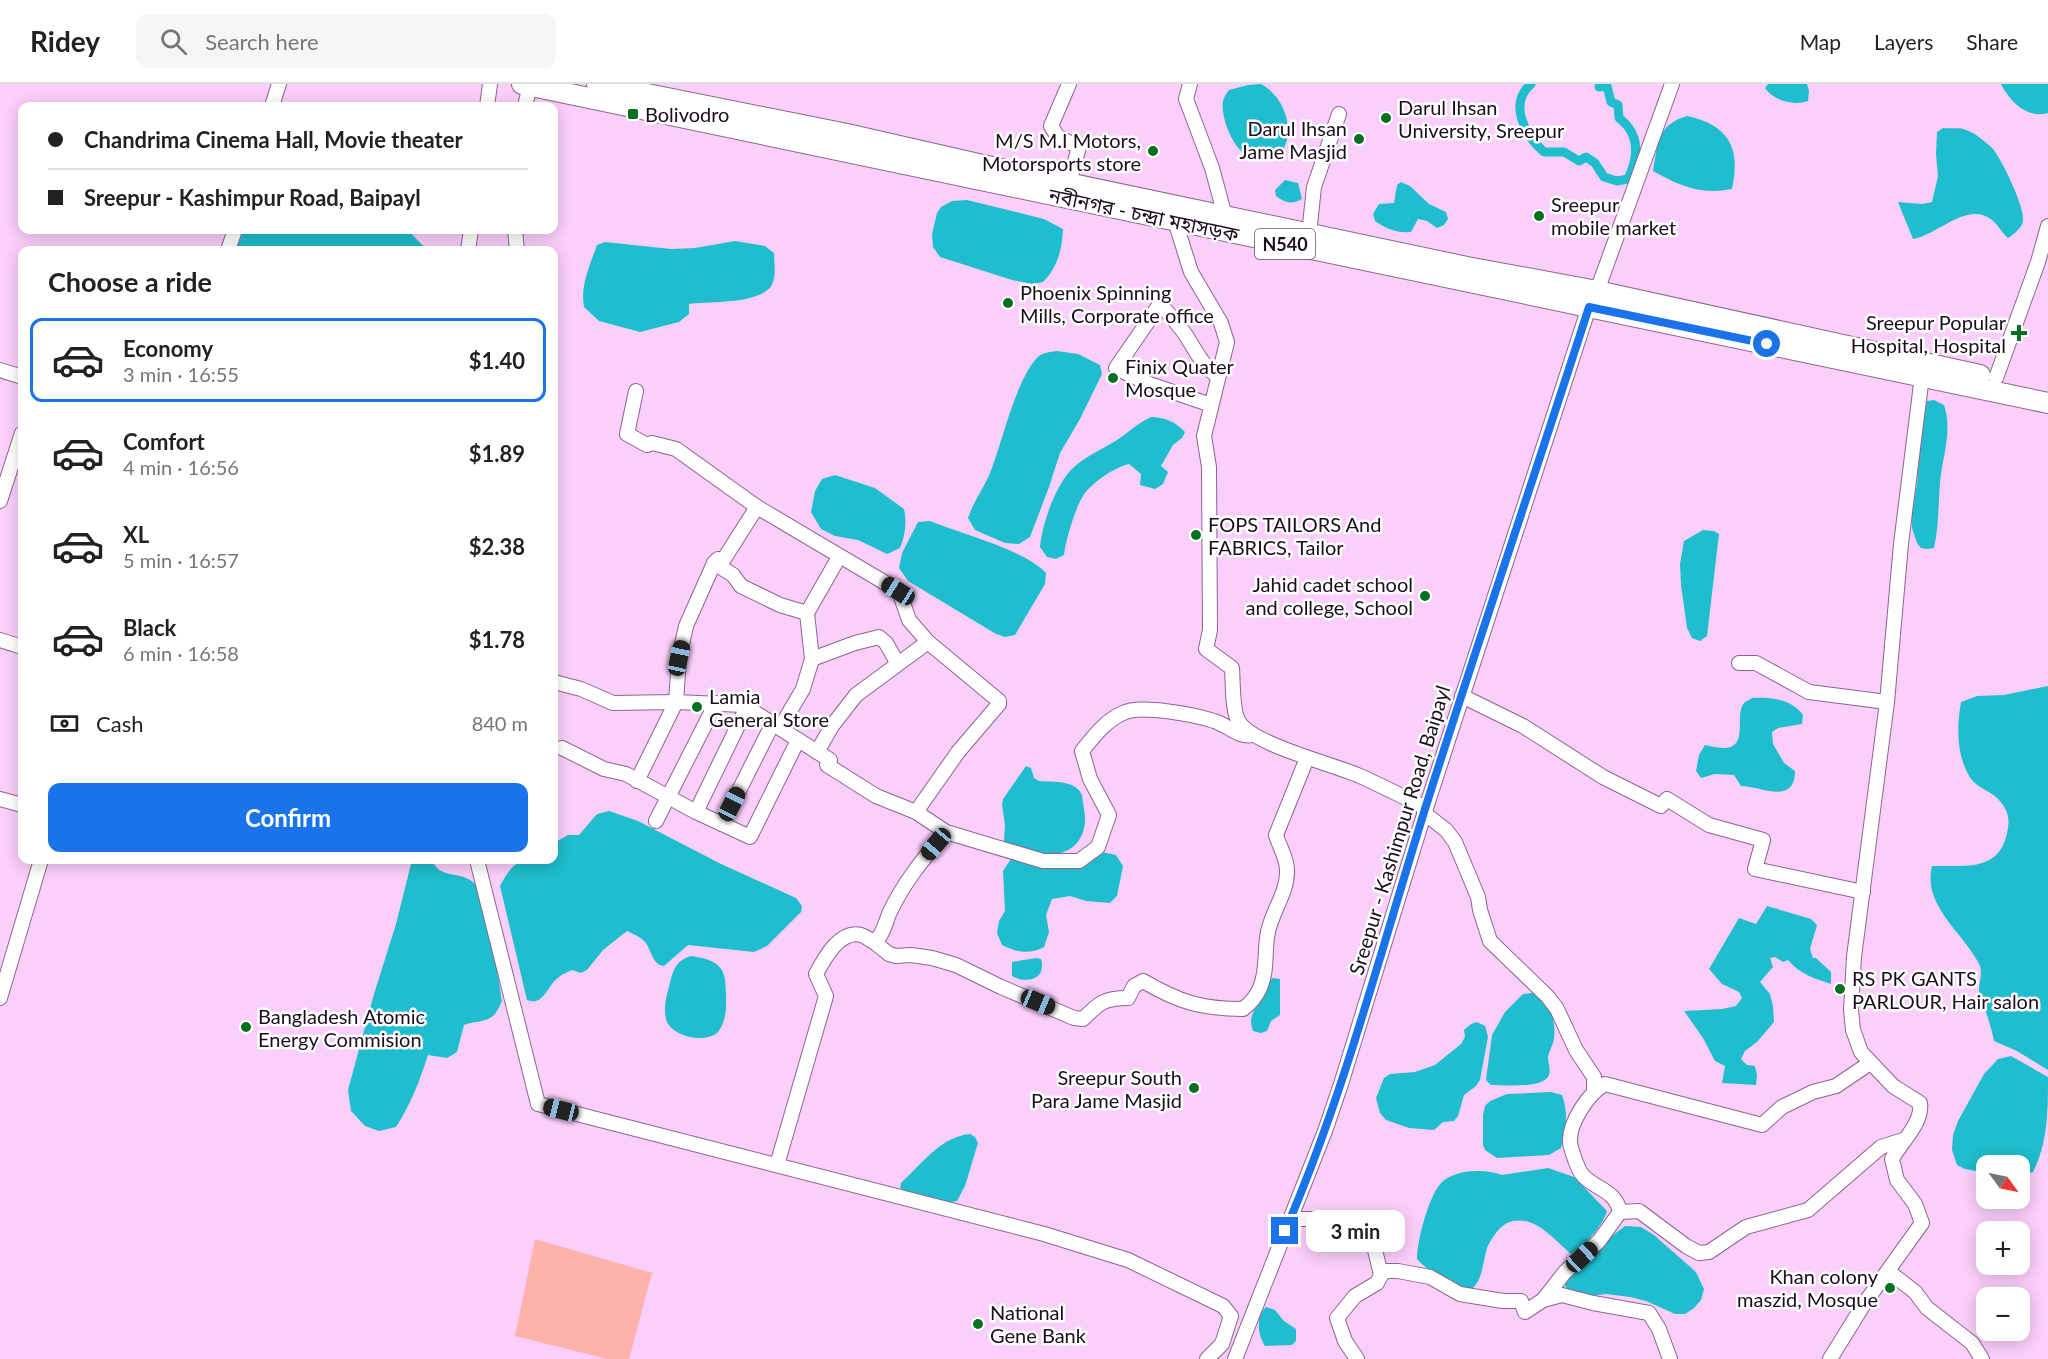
<!DOCTYPE html>
<html lang="en">
<head>
<meta charset="utf-8">
<style>
	:root { --surface:#fff; --page:#f6f6f6; --text:#222; --muted:#767676; --line:#e0e0e0; --accent:#1a73e8 }
	body { margin:0; font-family:Lato,"Noto Sans Bengali",sans-serif; background:var(--page); color:var(--text); height:100vh; display:flex; flex-direction:column; font-size:22px; white-space:nowrap }
	* { box-sizing:border-box; margin:0 }
	p { font-size:20px; color:var(--muted) }
	.icon { flex:none; width:33px; height:33px; fill:none; stroke:currentColor; stroke-width:2; stroke-linecap:round; stroke-linejoin:round }
	.map { position:relative; flex:1; overflow:hidden }
	.details { position:absolute; left:18px; top:162px; width:540px; height:618px; display:flex; flex-direction:column; background:var(--surface); border-radius:12px; box-shadow:0 3px 15px #0003 }
	.details>* { flex:none }
	.top-card { position:absolute; left:18px; top:18px; width:540px; height:132px; border-radius:12px; box-shadow:0 3px 15px #0003; display:grid; align-content:center; height:132px; padding:0 30px; background:var(--surface) }
	.needle { width:39px; rotate:123deg }
	.tools { position:absolute; left:1976px; top:1071px; display:grid; gap:12px }
	.tools a { display:grid; place-items:center; width:54px; height:54px; border-radius:12px; background:var(--surface); box-shadow:0 3px 15px #0003; font-size:30px }
	.end { position:absolute; width:27px; height:27px; margin:-14px; border:8px solid #1a73e8; background:#fff; box-shadow:0 0 0 3px #fff }
	.from { border-radius:50% }
	.bubble { position:absolute; height:42px; border-radius:12px; background:var(--surface); box-shadow:0 3px 15px #0003; font-size:20px; font-weight:700; line-height:42px; text-align:center }
	.car { position:absolute; width:18px; height:36px; margin:-18px -9px; border-radius:8px; box-shadow:0 0 4px 2px #0007; background:linear-gradient(#222 24%,#8ab4d8 0 40%,#222 0 76%,#8ab4d8 0 86%,#222 0) }
	.top-card b { display:flex; align-items:center; gap:21px; height:57px; font-size:22px }
	.top-card b+b { border-top:2px solid var(--line) }
	.top-card i { width:15px; height:15px; background:var(--text) }
	ul { padding:0; list-style:none }
	li { display:flex; align-items:center; gap:18px; height:84px; margin:0 12px 9px; padding:0 18px; border:3px solid transparent; border-radius:12px }
	li div { flex:1 }
	li b { display:block; font-size:22px }
	li em { font-style:normal; font-weight:700 }
	li.on { border-color:var(--accent) }
	li>.icon { width:54px; height:54px; stroke-width:1.5 }
	h2 { padding:0 30px; font-size:27px; line-height:72px }
	.pay { display:flex; align-items:center; gap:15px; height:66px; padding:0 30px; font-size:22px }
	.pay p { margin-inline-start:auto }
	.button { display:flex; gap:12px; margin-top:auto; padding:12px 30px }
	.button a { flex:1; height:69px; border-radius:12px; background:var(--accent); color:#fff; font-size:24px; font-weight:700; line-height:69px; text-align:center }
	header { display:flex; align-items:center; gap:36px; box-sizing:border-box; height:84px; padding:0 30px; background:var(--surface); border-bottom:2px solid var(--line) }
	header strong { font-size:28px }
	nav { display:flex; gap:33px; margin-inline-start:auto; font-size:21px }
	.search { width:420px; height:54px; background:var(--page); display:flex; align-items:center; gap:15px; box-sizing:border-box; padding:0 21px; border-radius:12px; color:var(--muted); font-size:22px }
	.map>svg:first-child { display:block }
	.green { fill:#fdb2ab }
	.water { fill:#1fbdcd }
	.lines { fill:none; stroke-linecap:round; stroke-linejoin:round }
	.canal { stroke:#1fbdcd; stroke-width:9 }
	.minor-casing { stroke:#8c658d; stroke-width:16 }
	.highway-casing { stroke:#8c658d; stroke-width:22 }
	.minor { stroke:#fff; stroke-width:14 }
	.highway { stroke:#fff; stroke-width:20 }
	.route { stroke:#1a73e8; stroke-width:8 }
	.poi-dot { fill:#057021; stroke:#fff; stroke-width:2 }
	.labels { text-anchor:middle; dominant-baseline:central; stroke-width:5; stroke-linejoin:round; paint-order:stroke }
	.shield { fill:#fff; stroke:#605661; stroke-width:1.5 }
	.shield-label { font-size:18px; font-weight:bold; fill:#1c0d1d }
	.poi-label { font-size:20px; fill:#1c0d1d; stroke:#fff; text-anchor:start }
	.street-label { font-size:20px; fill:#1c0d1d; stroke:#fff }
</style>
</head>
<body>
<header>
<strong>Ridey</strong>
<div class="search"><svg class="icon" aria-label="search" viewBox="0 0 24 24"><circle cx="10" cy="10" r="6"/><path d="M15 15l6 6"/></svg>Search here</div>
<nav><a>Map</a><a>Layers</a><a>Share</a></nav>
</header>
<div class="map">
<svg width="2048" height="1275" viewBox="0 0 2048 1275">
	<rect width="100%" height="100%" fill="#fbcffb"/>
	<!-- green -->
	<polygon class="green" points="535,1155 652,1189 629,1275 607,1275 515,1252"/>
	<!-- water -->
	<g class="water">
		<path d="M1261 0C1282 11 1295 42 1284 64 1273 68 1260 76 1248 72 1233 66 1218 29 1224 14 1225 11 1227 9 1229 6L1248 1Z"/>
		<path d="M1768 0H1807L1809 7 1808 17C1793 22 1774 17 1765 4Z"/>
		<path d="M2001 0H2048V29C2027 35 2010 18 2001 0Z"/>
		<path d="M1687 32C1729 41 1741 64 1732 105 1700 111 1680 102 1653 87 1658 59 1657 41 1687 32Z"/>
		<path d="M1943 44C1950 45 1960 43 1966 46 1974 48 1987 59 1993 65 2002 76 2025 123 2023 137 2022 144 2013 151 2008 154 2002 149 1998 141 1992 136 1968 116 1936 152 1913 155L1898 118 1922 120 1932 118 1938 92 1936 70 1937 48Z"/>
		<path d="M1285 96 1298 99 1302 115C1291 121 1285 119 1276 112L1275 106Z"/>
		<path d="M1401 98 1410 102 1429 120 1446 128 1448 135 1444 141 1437 144 1427 137 1418 135 1411 148C1397 149 1386 145 1375 137L1373 130 1379 120 1394 119 1397 101Z"/>
		<path d="M967 116 1044 135 1063 145C1062 165 1058 183 1043 198L1033 200 1012 196 940 173 933 163 932 150 937 129 941 123 952 117Z"/>
		<polygon points="244,146 314,146 321,149 333,149 336,146 408,146 427,166 236,166"/>
		<path d="M735 157 765 162 774 169C774 178 776 189 773 198 766 221 709 217 689 220V230L679 238 640 248 599 237 584 223C580 202 590 181 597 161L605 158 671 165 695 164Z"/>
		<path d="M1057 267 1078 270 1100 281 1102 290 1080 335 1060 369 1049 403 1030 453 1019 460 1005 459 975 446 968 434C974 416 986 401 992 384 1003 355 1017 292 1039 272 1044 268 1051 268 1057 267Z"/>
		<path d="M1934 316 1944 321C1953 348 1942 373 1940 399 1938 422 1939 442 1934 464L1927 465 1921 464 1917 459 1912 444V431L1917 400 1921 349 1927 317Z"/>
		<path d="M1151 333C1164 333 1176 338 1185 348L1182 354 1173 361 1161 382 1168 388 1163 400 1155 405 1140 401 1141 390 1129 380C1115 383 1091 399 1083 412 1075 425 1066 455 1064 471L1056 475 1047 473 1040 463C1042 440 1056 399 1074 383 1086 372 1103 365 1117 356 1129 348 1138 339 1151 333Z"/>
		<path d="M835 391 875 404 904 425C907 439 905 452 900 464L887 470 858 456 835 452 821 445 811 428 815 407 822 395Z"/>
		<path d="M930 437C962 450 1025 466 1046 489L1045 500 1015 551 1005 553 996 550 908 497 899 484 902 469 918 438Z"/>
		<polygon points="1703,446 1714,447 1719,450 1707,552 1700,557 1692,554 1687,544 1681,501 1680,480 1684,457"/>
		<path d="M2048 602V986L2017 967 1994 957C1992 947 1989 936 1985 926 1983 921 1979 915 1979 910 1978 901 1983 890 1980 882 1965 849 1922 823 1932 782 1963 781 1999 789 2007 749 2010 735 2009 728 1999 716 1989 705 1976 705 1968 690 1956 668 1957 641 1961 618L1977 612 2004 611Z"/>
		<path d="M1752 614C1771 613 1791 615 1803 631L1802 640 1778 644 1772 648 1773 660 1784 679 1795 687C1795 722 1760 702 1741 702L1734 691 1715 690 1701 694 1696 687 1699 671 1705 661C1711 662 1718 664 1725 664 1749 663 1734 631 1744 619 1746 617 1750 616 1752 614Z"/>
		<path d="M1026 682 1031 684 1034 694 1039 697C1053 698 1076 696 1082 711 1083 722 1087 734 1084 744 1076 781 1027 774 1004 757L1005 741 1002 721 1003 715Z"/>
		<path d="M609 727 638 737 721 780 796 814 802 822 801 828 767 862 754 868 688 861 664 882C651 880 652 865 644 857 639 852 633 850 627 847L603 866 587 886 581 889 572 886C568 888 562 890 559 893 547 901 544 923 527 916L500 802C517 771 521 776 554 776V759L568 751H579L597 730Z"/>
		<path d="M1102 768 1116 771 1123 782 1117 812 1110 819 1086 817 1070 812 1052 815 1046 831 1049 848 1044 863C1029 871 1016 868 1002 861L997 849 999 837 1005 827 1003 787 1013 772 1026 776Z"/>
		<path d="M412 776H432C440 796 460 786 474 799 487 809 499 897 502 917 500 921 497 928 494 931 486 939 473 937 464 941L457 968 447 974 428 971C420 996 411 1020 396 1043L379 1047 365 1042 351 1027 348 1006 374 910 396 840Z"/>
		<path d="M1767 822 1811 835 1817 841 1810 865 1813 874H1816L1831 888V900C1815 895 1798 889 1788 876L1783 878 1775 873 1770 874 1773 883 1760 898 1770 910 1773 922 1774 938 1757 958 1745 967 1741 975 1747 981 1755 982 1757 991 1756 1001 1722 999 1725 982 1715 977 1703 954 1684 927 1722 925 1736 922 1742 914 1739 908 1722 900 1709 885 1739 834 1756 840Z"/>
		<path d="M691 872C728 877 726 890 726 923 726 931 723 943 717 949 704 960 670 952 666 935 663 923 667 910 670 899 673 885 677 876 691 872Z"/>
		<path d="M1036 874 1041 875C1047 896 1026 900 1012 892V878Z"/>
		<path d="M1273 894 1280 895V931L1271 937 1267 947 1261 949 1253 947C1252 943 1251 941 1251 937 1251 929 1267 898 1273 894Z"/>
		<path d="M1540 908C1550 924 1556 935 1554 955 1553 961 1549 967 1548 973 1548 980 1553 990 1546 995 1536 1004 1505 1001 1491 1001L1486 996 1492 951 1505 928 1523 910Z"/>
		<polygon points="1477,938 1485,942 1488,953 1480,996 1476,1002 1464,1011 1458,1032 1454,1037 1443,1038 1434,1046 1409,1044 1386,1036 1380,1029 1376,1014 1384,994 1390,990 1415,988 1435,981 1461,960 1465,953 1464,946 1471,940"/>
		<path d="M2011 972 2048 993C2048 1026 2048 1059 2033 1088L2020 1092 2019 1082H1986V1089L1965 1085 1957 1081 1952 1066 1953 1051 1958 1037 1984 990 1998 975Z"/>
		<path d="M1551 1008 1562 1011C1568 1026 1567 1048 1561 1064L1549 1071 1497 1074 1485 1066 1483 1061V1031L1485 1022 1490 1017 1507 1010Z"/>
		<path d="M970 1050 975 1053 978 1059 965 1102 957 1117C944 1121 911 1112 900 1104L901 1099C922 1080 940 1053 970 1050Z"/>
		<path d="M1548 1084 1574 1093 1607 1127C1602 1143 1585 1161 1571 1170 1553 1155 1533 1128 1507 1139 1498 1144 1491 1155 1487 1164 1483 1177 1483 1194 1473 1204 1457 1206 1427 1187 1417 1175 1417 1157 1429 1109 1443 1097 1458 1085 1486 1085 1502 1091Z"/>
		<polygon points="1625,1142 1641,1143 1654,1151 1696,1188 1704,1205 1701,1216 1694,1224 1685,1230 1675,1230 1646,1217 1630,1213 1606,1210 1591,1212 1566,1206 1565,1198 1608,1155"/>
		<path d="M1266 1223 1275 1226 1284 1237 1296 1245V1257L1292 1261 1265 1262C1258 1251 1255 1233 1266 1223Z"/>
	</g>
	<g class="lines">
		<!-- canal -->
		<path class="canal" d="M1531 0C1508 20 1525 51 1544 68H1564L1579 77 1586 73 1595 79 1604 93 1617 97 1628 95C1639 72 1640 50 1619 34L1618 21 1611 18 1607 2 1599 3 1600 0"/>
		<defs>
			<g id="minor">
				<polyline points="1069,0 1051,42 1058,53 1079,63 1069,99"/>
				<polyline points="1190,0 1186,15 1212,84 1225,132"/>
				<polyline points="272,22 279,0"/>
				<polyline points="487,22 490,0"/>
				<polyline points="525,22 530,1"/>
				<path d="M1175 137 1191 188 1221 239 1227 258 1204 352 1209 383 1210 546 1206 565 1232 584C1233 597 1232 628 1239 638 1254 661 1333 680 1360 692 1382 702 1404 713 1426 724"/>
				<polyline points="515,146 517,166"/>
				<polyline points="1309,150 1314,103 1339,30"/>
				<polyline points="228,166 235,146"/>
				<polyline points="468,166 471,146"/>
				<polyline points="1597,207 1672,0"/>
				<polyline points="0,286 22,293"/>
				<polyline points="1996,294 2038,178 2048,142"/>
				<polyline points="636,307 627,350 647,361 652,359 676,365 757,423 899,507 909,536 928,558 999,617 999,620 958,668 916,728"/>
				<path d="M1211 321 1147 299 1116 284 1160 220C1169 230 1178 240 1185 250 1195 265 1202 282 1218 292"/>
				<polyline points="0,417 22,349"/>
				<polyline points="714,479 733,491 741,502 780,521 807,529"/>
				<polyline points="0,556 22,563"/>
				<polyline points="812,575 855,559 879,553 886,559 898,580"/>
				<polyline points="1739,579 1756,579 1809,608 1887,618"/>
				<path d="M554 598 581 605 613 619 676 618 743 621 830 676 827 681 876 712 916 728 946 748 1043 777H1079L1098 763 1109 731 1090 695 1082 667C1094 652 1105 637 1123 629 1140 620 1196 631 1214 637 1228 641 1238 654 1253 651"/>
				<polyline points="1462,612 1523,642 1603,693 1661,722 1667,715 1709,741 1763,756 1755,785 1863,808"/>
				<polyline points="780,644 803,605 812,575 807,529 839,473"/>
				<polyline points="562,664 604,685 626,690 696,728 750,753 798,656"/>
				<polyline points="817,668 832,642 856,611 928,558"/>
				<polyline points="637,697 676,618 679,574 686,542 714,479 718,475 722,478 757,423"/>
				<polyline points="0,715 22,721"/>
				<polyline points="696,728 747,623"/>
				<polyline points="1424,729 1446,746 1455,758 1478,813 1480,826 1490,857 1548,913 1557,925 1576,966 1594,993 1594,1006"/>
				<polyline points="656,737 716,619"/>
				<polyline points="722,740 773,639"/>
				<polyline points="477,776 538,1020 1044,1150 1128,1176 1223,1222 1231,1232 1222,1260 1207,1275"/>
				<path d="M874 858 889 870 896 872 911 871 932 874 956 881 1001 903 1074 934 1083 935C1099 919 1104 914 1128 914L1134 902 1143 897C1179 918 1201 925 1243 925 1251 919 1256 913 1260 904 1268 886 1264 866 1268 848 1272 827 1288 808 1287 786 1287 774 1279 762 1276 751L1307 674"/>
				<polyline points="0,914 41,776"/>
				<path d="M777 1081 826 912 816 890C824 875 840 845 861 851 865 852 870 856 874 858 883 852 885 840 889 830 903 799 924 774 946 748"/>
				<polyline points="1620,1128 1639,1127 1686,1162 1699,1169 1709,1168 1746,1143 1808,1126 1881,1063 1903,1056"/>
				<polyline points="1290,1135 1363,1135 1369,1141 1381,1191 1386,1187 1398,1187 1430,1193 1460,1210 1503,1217 1521,1217 1525,1228 1543,1216 1562,1211 1593,1219 1649,1229 1659,1245 1670,1275"/>
				<polyline points="1888,1187 1915,1208 1927,1224 1972,1259 1982,1275"/>
				<path d="M1543 1216 1565 1188 1599 1157 1620 1128C1615 1104 1592 1105 1581 1089 1578 1085 1570 1063 1570 1058 1569 1038 1589 1009 1605 1000L1762 1041 1782 1023 1813 1008 1836 1002 1870 979"/>
				<polyline points="1235,1275 1325,1047 1341,1000 1426,724 1589,223"/>
				<polyline points="1357,1275 1345,1257 1337,1234 1355,1212 1377,1199 1381,1191"/>
				<path d="M1830 1275 1864 1220 1922 1139 1915 1120 1897 1096 1892 1075C1901 1058 1923 1039 1920 1019L1893 1002 1861 968 1853 946 1851 926 1854 873 1887 618 1901 460 1922 292"/>
			</g>
			<g id="highway">
				<polyline points="522,0 2048,319"/>
				<polyline points="597,0 847,50 987,82 1467,183 1597,207 1980,291"/>
			</g>
		</defs>
		<!-- minor casing -->
		<use href="#minor" class="minor-casing"/>
		<!-- highway casing -->
		<use href="#highway" class="highway-casing"/>
		<!-- minor -->
		<use href="#minor" class="minor"/>
		<!-- highway -->
		<use href="#highway" class="highway"/>
	</g>
	<g class="lines">
		<!-- route -->
		<path class="route" d="M1285 1147C1344 1011 1381 866 1425 725 1478 557 1535 391 1589 223L1767 260"/>
	</g>
	<!-- markers -->
	<g class="poi-dot">
		<rect x="627" y="24" width="12" height="12" rx="3"/>
		<circle cx="1386" cy="34" r="6"/>
		<circle cx="1359" cy="55" r="6"/>
		<circle cx="1153" cy="67" r="6"/>
		<circle cx="1539" cy="132" r="6"/>
		<circle cx="1008" cy="219" r="6"/>
		<path d="M2016 240h6v6h6v6h-6v6h-6v-6h-6v-6h6z"/>
		<circle cx="1113" cy="294" r="6"/>
		<circle cx="1196" cy="451" r="6"/>
		<circle cx="1425" cy="512" r="6"/>
		<circle cx="697" cy="623" r="6"/>
		<circle cx="1840" cy="905" r="6"/>
		<circle cx="246" cy="943" r="6"/>
		<circle cx="1194" cy="1004" r="6"/>
		<circle cx="1890" cy="1204" r="6"/>
		<circle cx="978" cy="1240" r="6"/>
	</g>
	<g class="labels">
		<!-- shield labels -->
		<rect class="shield" x="1255" y="145" width="60" height="30" rx="4.5"/>
		<g class="shield-label">
			<text x="1285" y="160">N540</text>
		</g>
		<!-- poi labels -->
		<g class="poi-label">
			<text x="1398" y="23">Darul Ihsan<tspan x="1398" dy="23">University, Sreepur</tspan></text>
			<text x="645" y="30">Bolivodro</text>
			<text x="1347" y="44" text-anchor="end">Darul Ihsan<tspan x="1347" dy="23">Jame Masjid</tspan></text>
			<text x="1141" y="56" text-anchor="end">M/S M.I Motors,<tspan x="1141" dy="23">Motorsports store</tspan></text>
			<text x="1551" y="120">Sreepur<tspan x="1551" dy="23">mobile market</tspan></text>
			<text x="1020" y="208">Phoenix Spinning<tspan x="1020" dy="23">Mills, Corporate office</tspan></text>
			<text x="2006" y="238" text-anchor="end">Sreepur Popular<tspan x="2006" dy="23">Hospital, Hospital</tspan></text>
			<text x="1125" y="282">Finix Quater<tspan x="1125" dy="23">Mosque</tspan></text>
			<text x="1208" y="440">FOPS TAILORS And<tspan x="1208" dy="23">FABRICS, Tailor</tspan></text>
			<text x="1413" y="500" text-anchor="end">Jahid cadet school<tspan x="1413" dy="23">and college, School</tspan></text>
			<text x="709" y="612">Lamia<tspan x="709" dy="23">General Store</tspan></text>
			<text x="1852" y="894">RS PK GANTS<tspan x="1852" dy="23">PARLOUR, Hair salon</tspan></text>
			<text x="258" y="932">Bangladesh Atomic<tspan x="258" dy="23">Energy Commision</tspan></text>
			<text x="1182" y="993" text-anchor="end">Sreepur South<tspan x="1182" dy="23">Para Jame Masjid</tspan></text>
			<text x="1878" y="1192" text-anchor="end">Khan colony<tspan x="1878" dy="23">maszid, Mosque</tspan></text>
			<text x="990" y="1228">National<tspan x="990" dy="23">Gene Bank</tspan></text>
		</g>
		<!-- street labels -->
		<g class="street-label">
			<text transform="translate(1144 130) rotate(12)">নবীনগর - চন্দ্রা মহাসড়ক</text>
			<text transform="translate(1399 746) rotate(-73)">Sreepur - Kashimpur Road, Baipayl</text>
		</g>
	</g>
</svg>
<div class="tools">
<a><svg class="needle" viewBox="-14 -14 28 28"><path d="M0-13l5 13h-10z" fill="#e53935"/><path d="M0 13l5-13h-10z" fill="#767676"/></svg></a>
<a>+</a>
<a>−</a>
</div>
<i class="end from" style="left:1767px;top:260px"></i>
<i class="end" style="left:1285px;top:1147px"></i>
<div class="bubble" style="left:1306px;top:1126px;width:99px">3 min</div>
<i class="car" style="left:898px;top:507px;rotate:302deg"></i>
<i class="car" style="left:679px;top:574px;rotate:12deg"></i>
<i class="car" style="left:732px;top:720px;rotate:27deg"></i>
<i class="car" style="left:936px;top:760px;rotate:220deg"></i>
<i class="car" style="left:1038px;top:918px;rotate:113deg"></i>
<i class="car" style="left:561px;top:1026px;rotate:284deg"></i>
<i class="car" style="left:1582px;top:1173px;rotate:47deg"></i>
<div class="top-card">
<b><i class="from"></i>Chandrima Cinema Hall, Movie theater</b>
<b><i></i>Sreepur - Kashimpur Road, Baipayl</b>
</div>
<section class="details">
<h2>Choose a ride</h2>
<ul>
<li class="on"><svg class="icon" aria-label="car" viewBox="0 0 24 24"><path d="M5 17H2v-5l4-1 3-4h7l3 4 3 1v5h-3M9 17h6M6 11h13"/><circle cx="7" cy="17" r="2"/><circle cx="17" cy="17" r="2"/></svg><div><b>Economy</b><p>3 min · 16:55</p></div><em>$1.40</em></li>
<li><svg class="icon" aria-label="car" viewBox="0 0 24 24"><path d="M5 17H2v-5l4-1 3-4h7l3 4 3 1v5h-3M9 17h6M6 11h13"/><circle cx="7" cy="17" r="2"/><circle cx="17" cy="17" r="2"/></svg><div><b>Comfort</b><p>4 min · 16:56</p></div><em>$1.89</em></li>
<li><svg class="icon" aria-label="car" viewBox="0 0 24 24"><path d="M5 17H2v-5l4-1 3-4h7l3 4 3 1v5h-3M9 17h6M6 11h13"/><circle cx="7" cy="17" r="2"/><circle cx="17" cy="17" r="2"/></svg><div><b>XL</b><p>5 min · 16:57</p></div><em>$2.38</em></li>
<li><svg class="icon" aria-label="car" viewBox="0 0 24 24"><path d="M5 17H2v-5l4-1 3-4h7l3 4 3 1v5h-3M9 17h6M6 11h13"/><circle cx="7" cy="17" r="2"/><circle cx="17" cy="17" r="2"/></svg><div><b>Black</b><p>6 min · 16:58</p></div><em>$1.78</em></li>
</ul>
<div class="pay"><svg class="icon" aria-label="cash" viewBox="0 0 24 24"><path d="M3 7h18v10H3z"/><circle cx="12" cy="12" r="2"/></svg>Cash<p>840 m</p></div>
<div class="button"><a>Confirm</a></div>
</section>
</div>
</body>
</html>
